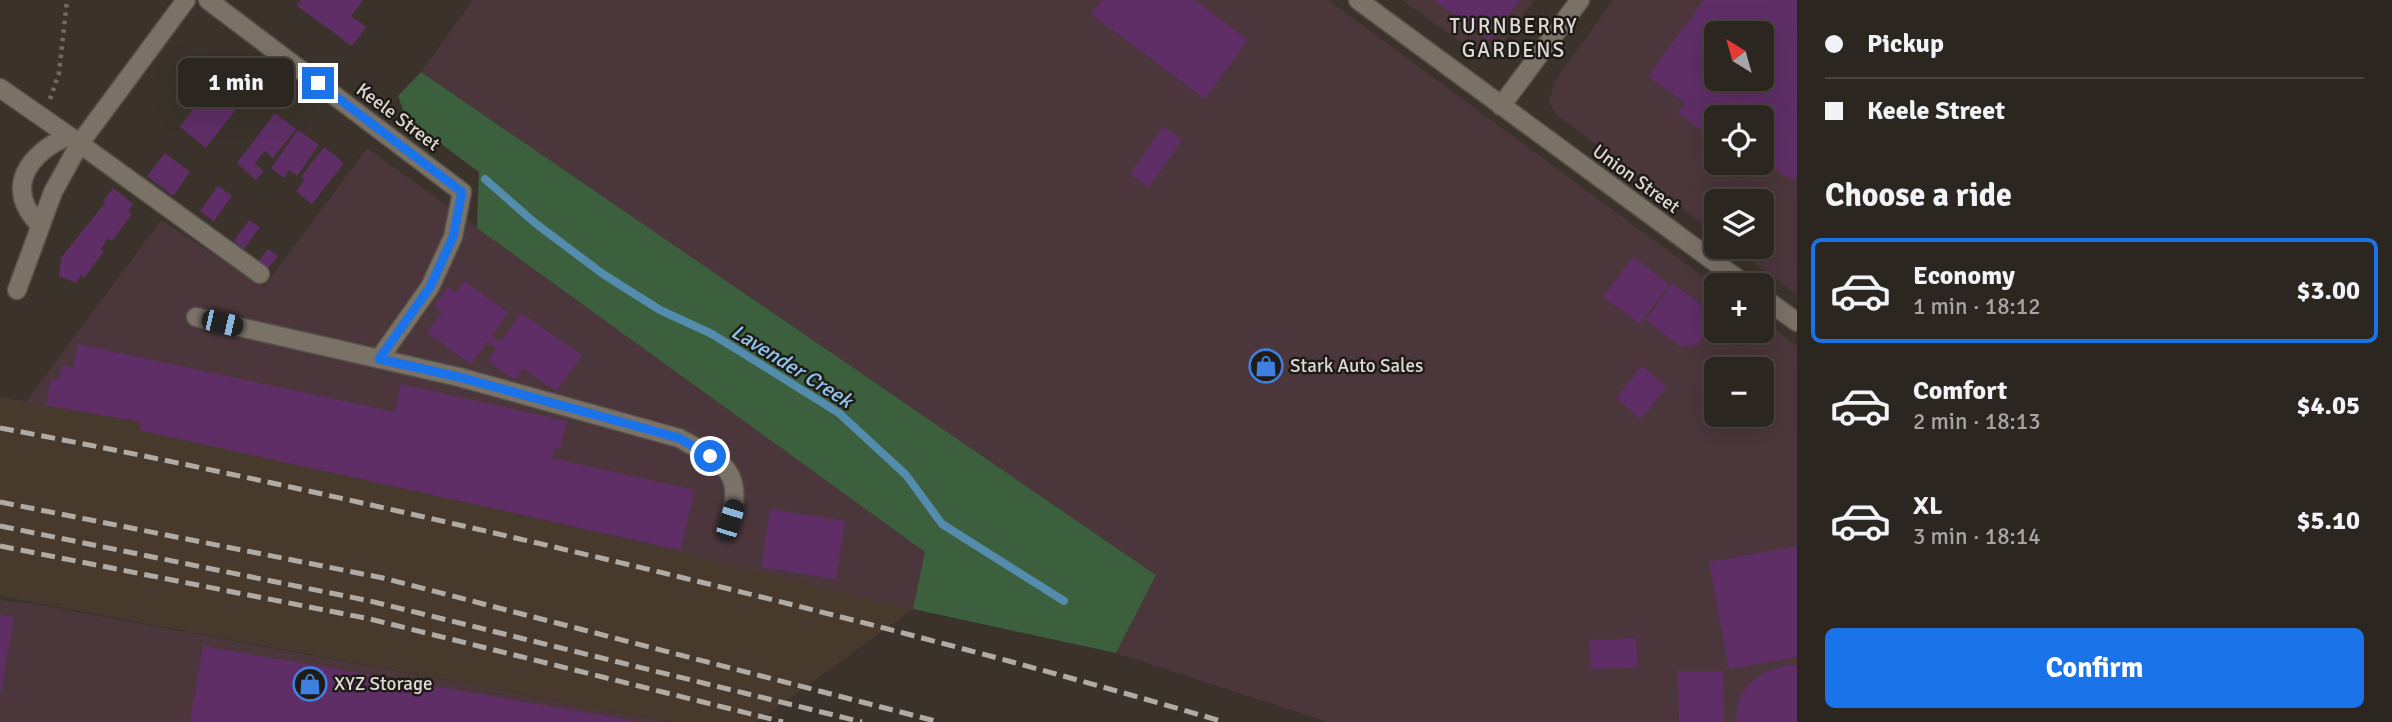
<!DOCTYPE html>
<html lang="en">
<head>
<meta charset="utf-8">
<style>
	:root { --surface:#2c2620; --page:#38322d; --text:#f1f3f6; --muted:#a6a5a5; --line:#48433e; --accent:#1a73e8 }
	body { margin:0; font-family:Signika,sans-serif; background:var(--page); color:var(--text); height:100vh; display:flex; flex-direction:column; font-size:26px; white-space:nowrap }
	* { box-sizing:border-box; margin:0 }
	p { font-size:23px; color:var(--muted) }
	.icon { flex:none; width:38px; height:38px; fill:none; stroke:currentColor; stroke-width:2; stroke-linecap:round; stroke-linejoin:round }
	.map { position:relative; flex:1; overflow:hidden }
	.drawer { display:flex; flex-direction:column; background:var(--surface); width:595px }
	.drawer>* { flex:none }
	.banner { display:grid; align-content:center; height:154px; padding:0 28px; background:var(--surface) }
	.needle { width:46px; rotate:323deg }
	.controls { position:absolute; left:1704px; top:21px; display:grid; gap:14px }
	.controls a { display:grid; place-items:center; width:70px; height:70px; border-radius:10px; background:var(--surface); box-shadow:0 7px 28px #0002,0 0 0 2px var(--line); font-size:35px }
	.end { position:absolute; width:32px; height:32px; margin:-16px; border:9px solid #1a73e8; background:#fff; box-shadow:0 0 0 4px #fff }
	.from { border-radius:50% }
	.bubble { position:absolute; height:49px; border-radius:10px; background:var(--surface); box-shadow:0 7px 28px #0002,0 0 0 2px var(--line); font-size:23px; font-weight:700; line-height:49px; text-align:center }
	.car { position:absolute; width:21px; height:42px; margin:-21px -10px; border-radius:9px; box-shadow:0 0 5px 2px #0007; background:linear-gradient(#222 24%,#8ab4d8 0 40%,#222 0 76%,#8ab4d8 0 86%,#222 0) }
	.banner b { display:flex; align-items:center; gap:24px; height:66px; font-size:26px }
	.banner b+b { border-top:2px solid var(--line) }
	.banner i { width:18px; height:18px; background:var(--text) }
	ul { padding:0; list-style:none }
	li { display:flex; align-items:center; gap:21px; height:105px; margin:0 14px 10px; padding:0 14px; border:4px solid transparent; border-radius:10px }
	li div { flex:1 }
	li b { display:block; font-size:26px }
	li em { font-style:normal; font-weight:700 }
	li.on { border-color:var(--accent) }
	li>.icon { width:63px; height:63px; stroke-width:1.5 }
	h2 { padding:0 28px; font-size:32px; line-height:84px }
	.cta { display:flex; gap:14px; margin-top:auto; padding:14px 28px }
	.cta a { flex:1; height:80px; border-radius:10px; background:var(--accent); color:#fff; font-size:28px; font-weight:700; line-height:80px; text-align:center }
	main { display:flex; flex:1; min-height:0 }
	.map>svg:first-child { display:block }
	.built { fill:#473a2d }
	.industrial { fill:#4b363b; fill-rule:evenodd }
	.green { fill:#3c5f3d }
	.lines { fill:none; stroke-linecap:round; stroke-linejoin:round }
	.stream { stroke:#538cad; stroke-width:8 }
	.building { fill:#5f2e67; fill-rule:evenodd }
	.minor-casing { stroke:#575049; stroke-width:21 }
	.path { stroke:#726b64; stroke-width:4.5; stroke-dasharray:3.5 5; stroke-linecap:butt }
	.minor { stroke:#7a7167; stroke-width:18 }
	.rail { stroke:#b1aba5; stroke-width:5; stroke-dasharray:14 7; stroke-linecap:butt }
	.route { stroke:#1a73e8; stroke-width:9 }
	.labels { text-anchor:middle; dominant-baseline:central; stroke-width:5; stroke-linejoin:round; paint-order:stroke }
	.street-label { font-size:19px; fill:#dfdad5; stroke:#1f1c18 }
	.poi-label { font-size:19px; fill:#dfdad5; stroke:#1f1c18; text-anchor:start }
	.neighbourhood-label { font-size:21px; letter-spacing:2px; fill:#dfdad5; stroke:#1f1c18 }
	.water-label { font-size:21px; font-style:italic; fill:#8ec6ef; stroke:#1f1c18 }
</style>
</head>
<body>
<main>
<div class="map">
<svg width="1797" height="722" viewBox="0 0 1797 722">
	<rect width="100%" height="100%" fill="#3b332b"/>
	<!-- built -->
	<polygon class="built" points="0,397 141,422 139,429 395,485 913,609 757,722 670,722 0,596"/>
	<!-- industrial -->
	<g class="industrial">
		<path d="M473 0H1328L1717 287V331H1762V320L1797 346V722H1328L1116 653 1156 575 421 72ZM1717 369H1762V415H1717Z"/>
		<polygon points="1402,0 1534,0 1493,56 1486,60"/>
		<path d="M1613 0H1797V295L1733 247H1762V201H1717V235L1557 115 1549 103 1554 82ZM1717 33H1762V79H1717ZM1717 117H1762V163H1717Z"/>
		<polygon points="367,148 926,552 913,609 395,485 139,430 140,422 25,403 161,220 264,287"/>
		<polygon points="0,600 40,605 670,722 0,722"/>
	</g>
	<!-- green -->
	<polygon class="green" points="421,72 1156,575 1116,653 913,609 925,552 477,228 479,172 406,118 398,96"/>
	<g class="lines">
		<!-- stream -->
		<polyline class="stream" points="485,179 535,223 603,274 660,310 712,334 839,413 906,475 942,524 1064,601"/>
	</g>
	<!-- building -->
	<g class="building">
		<polygon points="301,0 363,0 351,16 366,27 352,46 297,6"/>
		<polygon points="1102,0 1195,0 1248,40 1205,99 1091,14"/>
		<polygon points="1434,0 1520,0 1490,41"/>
		<path d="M1704 0H1797V176L1793 181 1762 159V117H1717V142L1678 113 1685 103 1648 76ZM1717 33H1762V79H1717Z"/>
		<polygon points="218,77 230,86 237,85 245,97 206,148 180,127"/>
		<polygon points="275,113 296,129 273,158 265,151 255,163 263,171 256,180 237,163"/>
		<polygon points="1163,127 1182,140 1149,187 1130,174"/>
		<polygon points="298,130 319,145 297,176 289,170 284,178 271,168"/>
		<polygon points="324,147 344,163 312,204 296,191 305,180 301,177"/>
		<polygon points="165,153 190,172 173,196 147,176"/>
		<polygon points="218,186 232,196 214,221 200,211"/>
		<polygon points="113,188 133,204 128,211 132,214 112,241 108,238 101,249 104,251 84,278 81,275 76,283 59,276 61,258 105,203 103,201"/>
		<polygon points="249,220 260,227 244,249 234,241"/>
		<polygon points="268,249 278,256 267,270 257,263"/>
		<polygon points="1633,257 1669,284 1640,324 1603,297"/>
		<polygon points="464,281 508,312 492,336 501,342 521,313 582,355 556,391 523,368 515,380 488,361 496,349 487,342 471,364 427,333 442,312 434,306 448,287 456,293"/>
		<polygon points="1672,283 1717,316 1698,345 1681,347 1646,320"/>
		<polygon points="78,344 395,412 401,384 567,421 560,449 554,447 552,458 694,490 681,550 139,430 141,422 46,405 51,379 59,380 62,365 73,368"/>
		<polygon points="1642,366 1667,387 1641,419 1616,398"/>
		<polygon points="770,509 845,521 836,579 761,567"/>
		<polygon points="1797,546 1797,657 1729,669 1709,562"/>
		<polygon points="0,615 14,617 1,691 0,691"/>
		<polygon points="1636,638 1638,667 1591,669 1590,640"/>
		<polygon points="203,646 635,721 635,722 190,722"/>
		<polygon points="1782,666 1797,666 1797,722 1735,722 1739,699 1750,683 1765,672"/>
		<polygon points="1678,671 1723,671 1724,722 1679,722"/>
	</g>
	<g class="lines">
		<defs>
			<g id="minor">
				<polyline points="208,0 462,192 453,237 430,287 379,359"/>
				<polyline points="1358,0 1746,285"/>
				<polyline points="0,88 69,136"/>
				<polyline points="1501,106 1580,0"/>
				<path d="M40 225C3 189 28 153 69 136L260 274"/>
				<polyline points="17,290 53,192 80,143 186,0"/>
				<polyline points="1762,297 1797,322"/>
				<path d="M196 317 459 377 679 438C718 460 746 469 730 520"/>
			</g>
		</defs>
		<!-- minor casing -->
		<use href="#minor" class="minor-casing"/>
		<!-- path -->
		<polyline class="path" points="50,99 59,73 67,0"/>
		<!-- minor -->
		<use href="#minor" class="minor"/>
		<!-- rail -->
		<g class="rail">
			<path d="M0 428C174 460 347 499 520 539 756 594 991 653 1224 722"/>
			<polyline points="0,502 383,578 939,722"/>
			<polyline points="0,526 370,601 862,722"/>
			<polyline points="0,546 370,619 783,722"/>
		</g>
	</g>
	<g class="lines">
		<!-- route -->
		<polyline class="route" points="318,83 462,192 453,237 430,287 379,359 459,377 679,438 710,456"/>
	</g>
	<!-- icons -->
	<defs>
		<symbol id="shop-ring" viewBox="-11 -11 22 22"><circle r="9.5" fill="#1f1c18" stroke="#3f7fe0" stroke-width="1.5"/><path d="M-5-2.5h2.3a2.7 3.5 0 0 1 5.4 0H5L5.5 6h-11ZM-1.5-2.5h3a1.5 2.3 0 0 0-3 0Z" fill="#3f7fe0"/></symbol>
	</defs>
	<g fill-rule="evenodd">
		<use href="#shop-ring" x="1247" y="347" width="38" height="38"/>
		<use href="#shop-ring" x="291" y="665" width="38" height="38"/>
	</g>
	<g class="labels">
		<!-- street labels -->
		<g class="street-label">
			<text transform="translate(398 117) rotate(37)">Keele Street</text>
			<text transform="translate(1636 179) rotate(36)">Union Street</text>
		</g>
		<!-- poi labels -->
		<g class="poi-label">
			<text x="1290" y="366">Stark Auto Sales</text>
			<text x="334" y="684">XYZ Storage</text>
		</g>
		<!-- neighbourhood labels -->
		<g class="neighbourhood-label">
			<text x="1514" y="26">TURNBERRY<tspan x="1514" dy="24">GARDENS</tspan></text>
		</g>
		<!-- water labels -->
		<g class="water-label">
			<text transform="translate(792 366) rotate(32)">Lavender Creek</text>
		</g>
	</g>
</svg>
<div class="controls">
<a><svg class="needle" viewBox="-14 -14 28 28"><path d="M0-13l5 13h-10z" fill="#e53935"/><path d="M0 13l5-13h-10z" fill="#a6a5a5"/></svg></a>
<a><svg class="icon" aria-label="locate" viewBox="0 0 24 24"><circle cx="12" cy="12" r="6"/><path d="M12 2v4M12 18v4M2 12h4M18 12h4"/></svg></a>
<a><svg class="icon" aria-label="layers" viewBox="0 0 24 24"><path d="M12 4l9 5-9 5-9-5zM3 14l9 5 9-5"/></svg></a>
<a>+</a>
<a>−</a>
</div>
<i class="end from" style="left:710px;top:456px"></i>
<i class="end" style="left:318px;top:83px"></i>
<div class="bubble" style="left:178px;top:58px;width:116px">1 min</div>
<i class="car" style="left:222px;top:323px;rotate:103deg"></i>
<i class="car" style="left:730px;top:520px;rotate:17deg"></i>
</div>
<section class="drawer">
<div class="banner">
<b><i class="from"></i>Pickup</b>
<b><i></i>Keele Street</b>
</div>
<h2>Choose a ride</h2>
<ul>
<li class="on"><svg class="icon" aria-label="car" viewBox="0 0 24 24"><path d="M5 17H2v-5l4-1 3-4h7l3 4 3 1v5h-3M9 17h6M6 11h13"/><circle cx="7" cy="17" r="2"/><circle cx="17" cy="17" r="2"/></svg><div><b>Economy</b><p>1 min · 18:12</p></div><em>$3.00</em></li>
<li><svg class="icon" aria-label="car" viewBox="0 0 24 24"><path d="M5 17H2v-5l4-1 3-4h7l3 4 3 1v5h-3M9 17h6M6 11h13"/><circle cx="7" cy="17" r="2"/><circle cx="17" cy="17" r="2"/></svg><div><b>Comfort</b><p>2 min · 18:13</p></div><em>$4.05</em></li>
<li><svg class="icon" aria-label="car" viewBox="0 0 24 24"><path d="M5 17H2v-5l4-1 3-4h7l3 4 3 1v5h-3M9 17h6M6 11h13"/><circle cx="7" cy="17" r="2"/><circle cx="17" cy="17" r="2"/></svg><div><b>XL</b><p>3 min · 18:14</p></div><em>$5.10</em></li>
</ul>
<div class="cta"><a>Confirm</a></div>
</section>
</main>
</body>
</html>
